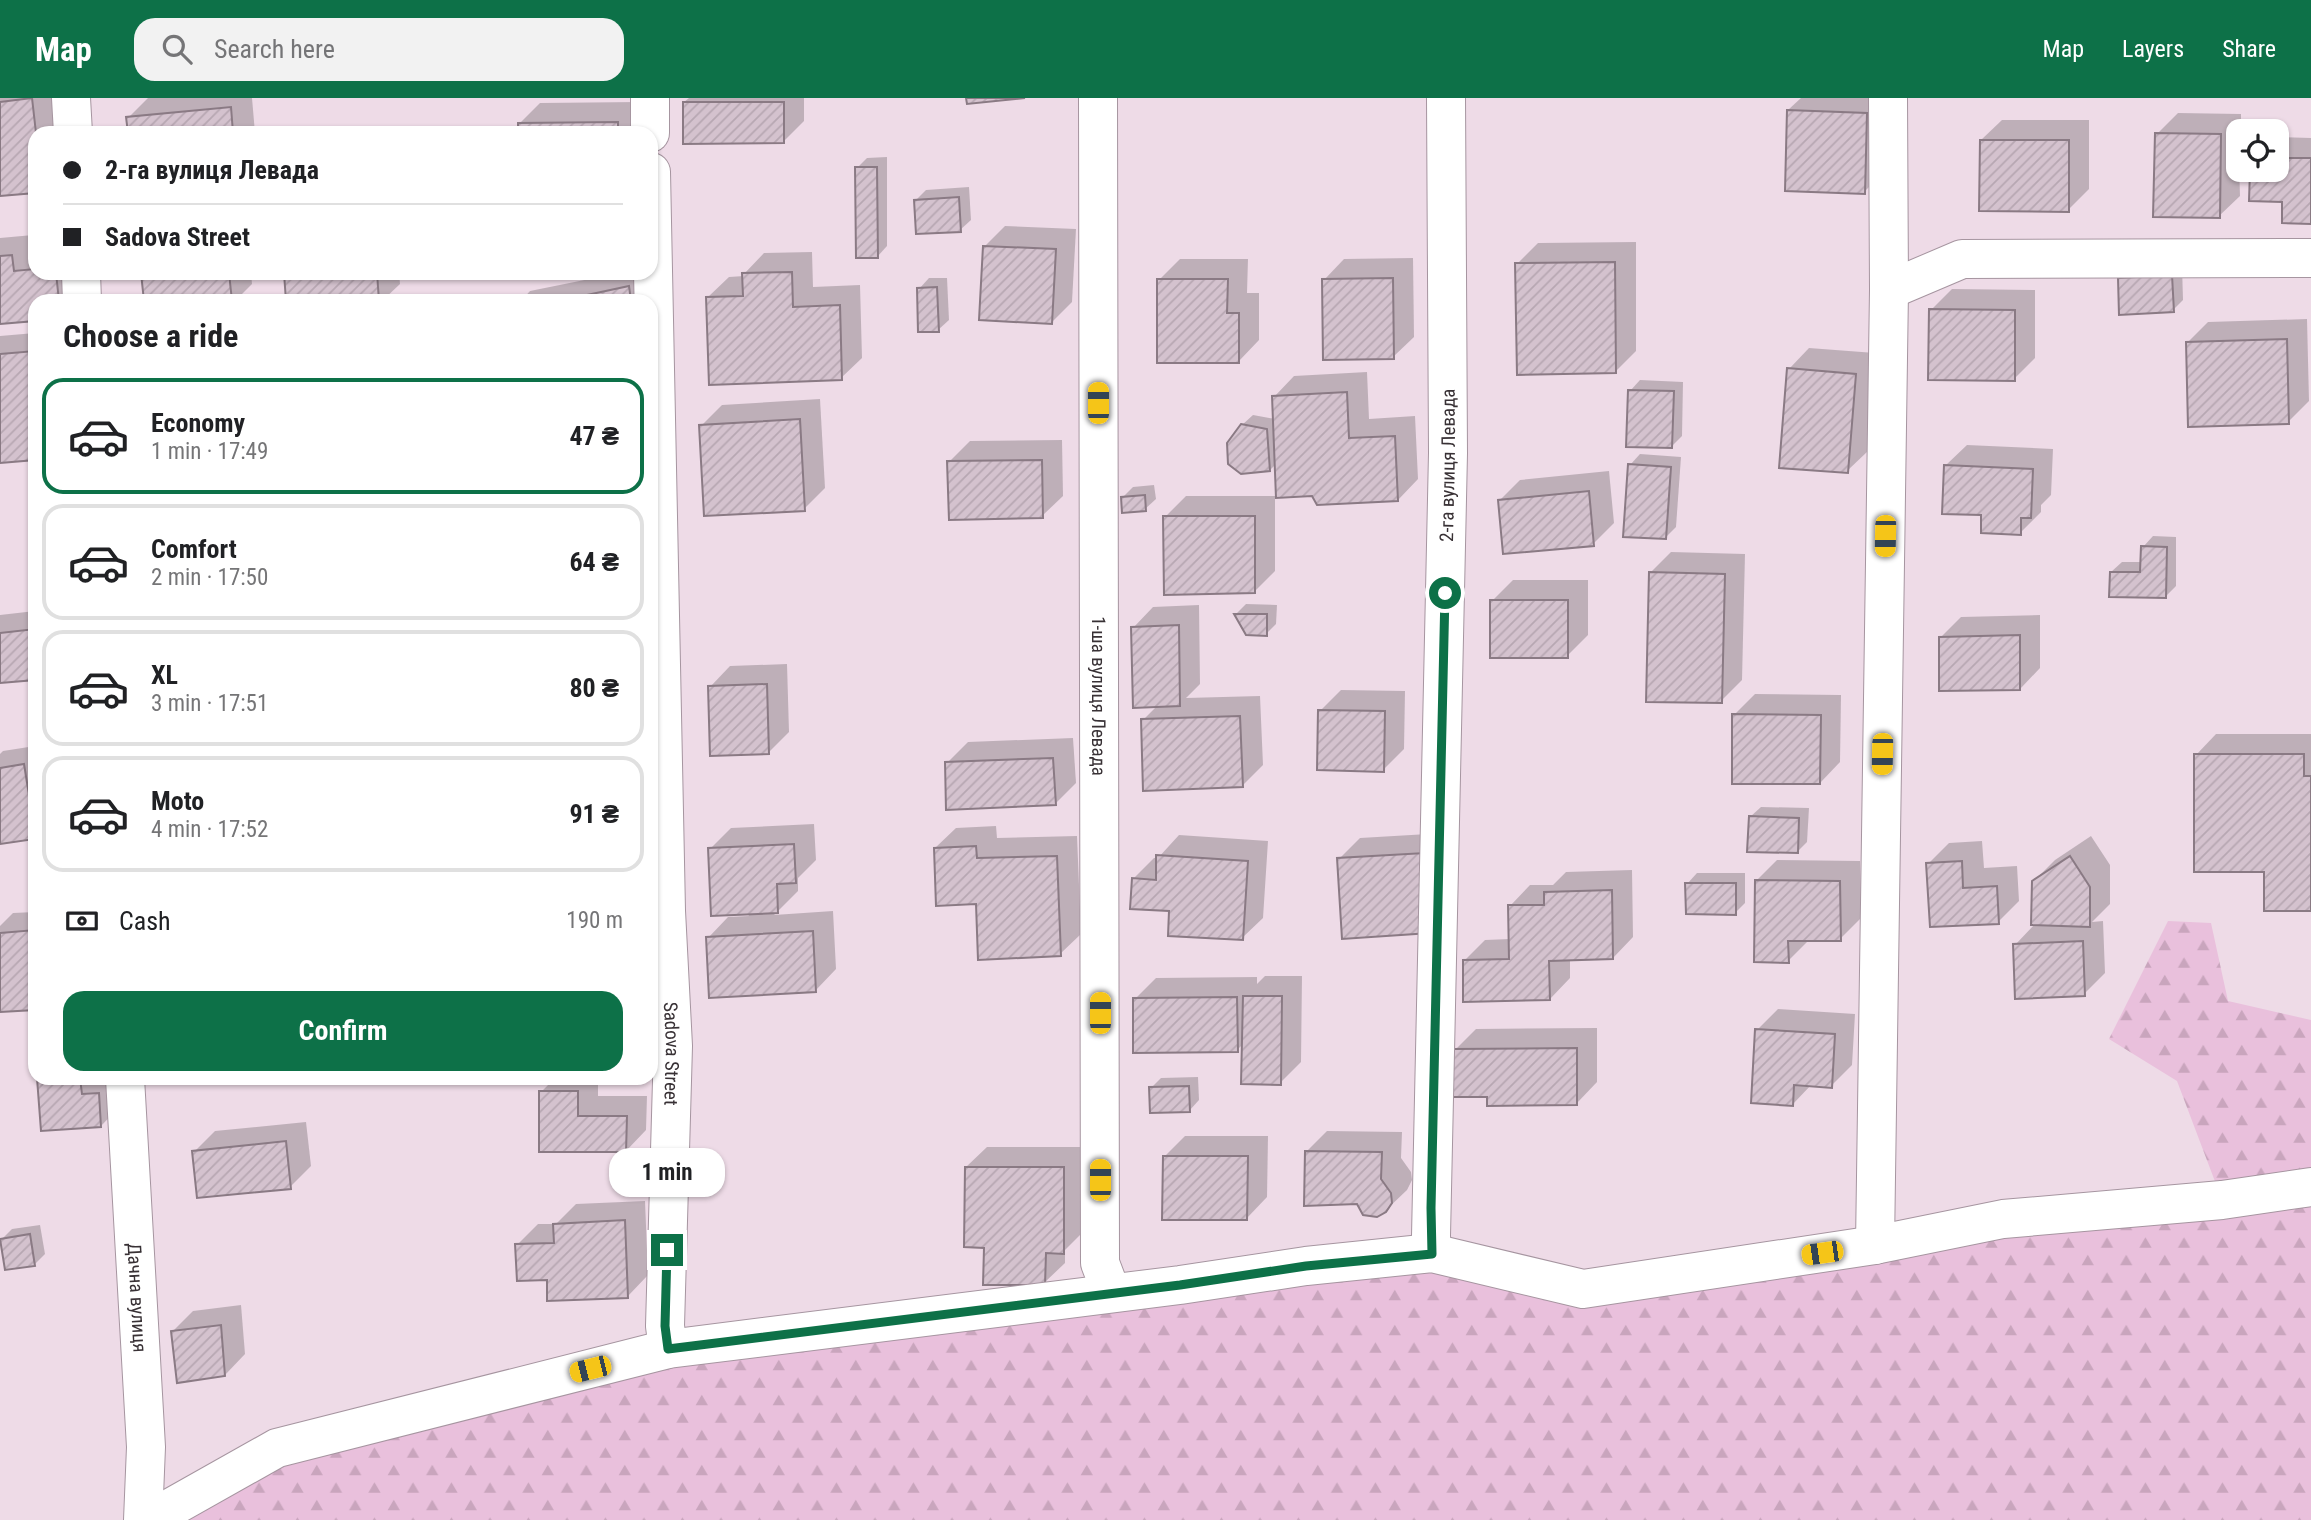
<!DOCTYPE html>
<html lang="en">
<head>
<meta charset="utf-8">
<style>
	:root { --surface:#fff; --page:#f2f2f2; --text:#202124; --muted:#757577; --line:#e0e0e0; --accent:#0d7148 }
	body { margin:0; font-family:"Roboto Condensed",sans-serif; background:var(--page); color:var(--text); height:100vh; display:flex; flex-direction:column; font-size:26px; white-space:nowrap }
	* { box-sizing:border-box; margin:0 }
	p { font-size:23px; color:var(--muted) }
	.icon { flex:none; width:38px; height:38px; fill:none; stroke:currentColor; stroke-width:2; stroke-linecap:round; stroke-linejoin:round }
	.map { position:relative; flex:1; overflow:hidden }
	.sheet { position:absolute; left:28px; top:196px; width:630px; height:791px; display:flex; flex-direction:column; background:var(--surface); border-radius:21px; box-shadow:0 2px 5px #0004 }
	.sheet>* { flex:none }
	.top-card { position:absolute; left:28px; top:28px; width:630px; height:154px; border-radius:21px; box-shadow:0 2px 5px #0004; display:grid; align-content:center; height:154px; padding:0 35px; background:var(--surface) }
	.controls { position:absolute; left:2226px; top:21px; display:grid; gap:14px }
	.controls a { display:grid; place-items:center; width:63px; height:63px; border-radius:14px; background:var(--surface); box-shadow:0 2px 5px #0004; font-size:35px }
	.end { position:absolute; width:32px; height:32px; margin:-16px; border:9px solid #0d7148; background:#fff; box-shadow:0 0 0 4px #fff }
	.from { border-radius:50% }
	.bubble { position:absolute; height:49px; border-radius:21px; background:var(--surface); box-shadow:0 2px 5px #0004; font-size:23px; font-weight:700; line-height:49px; text-align:center }
	.car { position:absolute; width:21px; height:42px; margin:-21px -10px; border-radius:9px; box-shadow:0 0 5px 2px #0007; background:linear-gradient(#f5c518 24%,#345 0 40%,#f5c518 0 76%,#345 0 86%,#f5c518 0) }
	.top-card b { display:flex; align-items:center; gap:24px; height:66px; font-size:26px }
	.top-card b+b { border-top:2px solid var(--line) }
	.top-card i { width:18px; height:18px; background:var(--text) }
	ul { padding:0; list-style:none }
	li { display:flex; align-items:center; gap:21px; height:116px; margin:0 14px 10px; padding:0 21px; border:4px solid var(--line); border-radius:21px }
	li div { flex:1 }
	li b { display:block; font-size:26px }
	li em { font-style:normal; font-weight:700 }
	li.active { border-color:var(--accent) }
	li>.icon { width:63px; height:63px; stroke-width:1.5 }
	h2 { padding:0 35px; font-size:32px; line-height:84px }
	.pay { display:flex; align-items:center; gap:18px; height:77px; padding:0 35px; font-size:26px }
	.pay p { margin-inline-start:auto }
	.action { display:flex; gap:14px; margin-top:auto; padding:14px 35px }
	.action a { flex:1; height:80px; border-radius:21px; background:var(--accent); color:#fff; font-size:28px; font-weight:700; line-height:80px; text-align:center }
	header { display:flex; align-items:center; gap:42px; box-sizing:border-box; height:98px; padding:0 35px; background:var(--accent); color:#fff }
	header strong { font-size:33px }
	nav { display:flex; gap:38px; margin-inline-start:auto; font-size:24px }
	.search { width:490px; height:63px; background:var(--page); display:flex; align-items:center; gap:18px; box-sizing:border-box; padding:0 24px; border-radius:21px; color:var(--muted); font-size:26px }
	.map>svg:first-child { display:block }
	.forest { fill:url(#forest-firs) }
	.shadow { fill:#0003 }
	.building { fill:url(#building-hatch); stroke:#8a7a84; stroke-width:2 }
	.lines { fill:none; stroke-linecap:round; stroke-linejoin:round }
	.minor-casing { stroke:#a695a0; stroke-width:40 }
	.minor { stroke:#fff; stroke-width:38 }
	.route { stroke:#0d7148; stroke-width:9 }
	.labels { text-anchor:middle; dominant-baseline:central; stroke-width:7; stroke-linejoin:round; paint-order:stroke }
	.street-label { font-size:19px; fill:#383135; stroke:#eedbe7 }
</style>
</head>
<body>
<header>
<strong>Map</strong>
<div class="search"><svg class="icon" aria-label="search" viewBox="0 0 24 24"><circle cx="10" cy="10" r="6"/><path d="M15 15l6 6"/></svg>Search here</div>
<nav><a>Map</a><a>Layers</a><a>Share</a></nav>
</header>
<div class="map">
<svg width="2311" height="1422" viewBox="0 0 2311 1422">
	<defs>
		<pattern id="forest-firs" width="22" height="20" patternUnits="userSpaceOnUse" patternTransform="scale(1.75)"><rect width="22" height="20" fill="#e9c0dc"/><path d="M5 1l3.5 6h-7zM16 11l3.5 6h-7z" fill="#c9a5bd"/></pattern>
		<pattern id="building-hatch" width="6" height="6" patternUnits="userSpaceOnUse" patternTransform="scale(1.75)"><rect width="6" height="6" fill="#d4c2ce"/><path d="M-1 1l2-2M0 6l6-6M5 7l2-2" fill="none" stroke="#b7a7b2"/></pattern>
	</defs>
	<rect width="100%" height="100%" fill="#eedbe7"/>
	<!-- forest -->
	<polygon class="forest" points="2168,823 2211,825 2228,903 2311,922 2311,1422 149,1422 277,1350 668,1251 1432,1155 1583,1191 2222,1102 2177,983 2109,941"/>
	<!-- shadow -->
	<g class="shadow">
		<polygon points="0,0 55,0 58,35 35,35 0,97"/>
		<polygon points="148,0 252,0 255,35 129,35 128,20"/>
		<polygon points="689,0 804,0 804,23 783,44 684,4"/>
		<polygon points="1801,0 1887,0 1885,73 1864,94 1788,12"/>
		<polygon points="638,4 638,35 520,35 520,25 540,5"/>
		<polygon points="2178,15 2241,16 2241,33 2238,33 2240,98 2219,118 2157,36"/>
		<polygon points="2002,22 2089,22 2089,91 2068,112 1981,42"/>
		<polygon points="2277,39 2311,40 2311,124 2284,102 2251,101 2252,72 2277,72"/>
		<polygon points="887,59 887,148 877,159 857,70 867,60"/>
		<polygon points="969,89 971,122 960,132 916,102 926,92"/>
		<polygon points="1005,128 1076,131 1072,204 1052,224 984,149"/>
		<polygon points="33,137 35,175 79,175 76,203 35,203 35,221 0,224 0,140"/>
		<polygon points="1636,144 1636,253 1616,273 1517,166 1538,145"/>
		<polygon points="812,154 813,189 860,187 862,260 841,280 708,199 729,179 744,178 744,176 764,155"/>
		<polygon points="1413,160 1414,239 1393,259 1324,182 1344,161"/>
		<polygon points="1180,161 1248,161 1247,195 1259,195 1259,242 1239,263 1159,182"/>
		<polygon points="2182,168 2183,202 2173,212 2119,180 2130,170"/>
		<polygon points="143,175 251,175 252,186 235,203 146,203"/>
		<polygon points="286,175 399,175 400,186 382,203 288,203"/>
		<polygon points="619,175 650,175 648,203 521,203 530,193"/>
		<polygon points="929,180 947,180 949,222 938,232 919,191"/>
		<polygon points="1952,191 2035,192 2035,260 2014,281 1931,212"/>
		<polygon points="2307,221 2309,303 2288,324 2187,245 2208,224"/>
		<polygon points="35,235 35,360 0,363 0,238"/>
		<polygon points="1809,250 1875,255 1868,353 1847,373 1789,271"/>
		<polygon points="1367,274 1369,321 1415,318 1418,381 1398,402 1313,397 1275,398 1275,473 1254,494 1165,419 1186,398 1278,398 1277,365 1270,372 1242,327 1253,317 1275,321 1274,299 1294,278"/>
		<polygon points="1640,282 1683,284 1682,338 1671,349 1630,293"/>
		<polygon points="820,301 825,390 804,411 701,328 722,307"/>
		<polygon points="1062,342 1063,398 1042,418 949,364 970,343"/>
		<polygon points="1967,347 2053,351 2051,397 2041,407 2041,414 2020,435 1983,416 1946,367"/>
		<polygon points="1640,356 1681,359 1676,429 1665,440 1630,367"/>
		<polygon points="1609,373 1614,425 1593,446 1500,402 1520,382"/>
		<polygon points="1154,387 1156,401 1145,411 1123,399 1133,389"/>
		<polygon points="2153,438 2176,439 2176,488 2166,498 2111,474 2122,464 2142,464 2143,449"/>
		<polygon points="1671,454 1745,456 1742,582 1721,603 1650,475"/>
		<polygon points="1513,482 1588,482 1588,537 1567,558 1492,503"/>
		<polygon points="1246,506 1277,507 1276,526 1266,536 1236,516"/>
		<polygon points="1199,507 1200,586 1186,600 1260,598 1263,667 1242,688 1143,622 1158,607 1133,530 1153,509"/>
		<polygon points="35,513 35,580 0,583 0,517"/>
		<polygon points="2040,517 2040,570 2020,591 1941,539 1961,519"/>
		<polygon points="787,566 789,634 768,655 710,589 730,568"/>
		<polygon points="1341,592 1405,593 1404,651 1383,672 1320,613"/>
		<polygon points="1755,596 1841,597 1840,664 1820,685 1734,617"/>
		<polygon points="2216,636 2311,636 2311,811 2266,772 2196,657"/>
		<polygon points="1073,640 1076,685 1055,706 947,665 968,644"/>
		<polygon points="35,648 35,739 0,745 0,656 3,653"/>
		<polygon points="1761,709 1809,710 1807,744 1797,754 1750,719"/>
		<polygon points="814,726 816,762 798,780 798,793 774,817 833,813 836,871 816,892 708,840 728,819 749,818 710,751 731,730"/>
		<polygon points="996,728 997,740 1077,738 1081,836 1060,856 977,804 935,750 956,730"/>
		<polygon points="1445,735 1450,813 1339,761 1360,740"/>
		<polygon points="1179,737 1268,743 1263,820 1242,840 1171,811 1133,781 1154,760 1158,760"/>
		<polygon points="2091,738 2110,767 2110,806 2092,824 2103,823 2105,875 2084,896 2015,847 2036,825 2034,783 2055,762"/>
		<polygon points="1982,743 1984,770 2017,768 2019,803 1998,824 1928,766 1949,745"/>
		<polygon points="1777,762 1860,763 1861,820 1840,841 1809,842 1788,863 1756,783"/>
		<polygon points="1632,772 1633,839 1613,860 1570,861 1570,880 1550,901 1464,863 1485,842 1510,841 1510,808 1530,787 1553,787 1566,774"/>
		<polygon points="1697,775 1745,775 1745,805 1735,815 1687,786"/>
		<polygon points="35,814 35,910 0,912 0,828 13,815"/>
		<polygon points="1265,878 1302,878 1301,964 1280,985 1244,945 1237,952 1135,901 1156,880 1257,879 1257,886"/>
		<polygon points="1778,911 1855,916 1852,967 1831,988 1812,986 1793,1006 1757,932"/>
		<polygon points="1597,930 1597,984 1577,1005 1489,998 1455,952 1476,931"/>
		<polygon points="1198,979 1199,1002 1189,1013 1151,990 1161,980"/>
		<polygon points="39,980 120,980 121,1007 101,1028"/>
		<polygon points="555,980 598,980 598,998 647,998 646,1032 626,1053 541,994"/>
		<polygon points="306,1024 311,1068 290,1089 194,1054 215,1033"/>
		<polygon points="1327,1033 1402,1034 1401,1060 1411,1074 1412,1082 1407,1092 1385,1113 1358,1104 1306,1054"/>
		<polygon points="1185,1038 1268,1038 1267,1099 1247,1120 1164,1059"/>
		<polygon points="987,1049 1084,1049 1084,1133 1065,1152 1065,1165 1044,1185 985,1148 966,1069"/>
		<polygon points="645,1103 648,1177 628,1198 549,1180 517,1147 538,1126 556,1126 576,1106"/>
		<polygon points="40,1127 45,1156 35,1166 2,1141 12,1131"/>
		<polygon points="241,1207 245,1256 225,1277 173,1233 193,1213"/>
	</g>
	<!-- building -->
	<g class="building">
		<polygon points="32,0 36,35 35,95 0,98 0,4"/>
		<polygon points="966,0 1025,0 967,6"/>
		<polygon points="683,4 784,4 784,45 683,46"/>
		<polygon points="231,9 233,35 128,35 126,19"/>
		<polygon points="1787,12 1867,15 1865,96 1785,93"/>
		<polygon points="618,24 618,35 518,35 518,25"/>
		<polygon points="2155,35 2221,36 2220,120 2153,119"/>
		<polygon points="1980,42 2069,42 2069,114 1979,113"/>
		<polygon points="2277,60 2311,60 2311,126 2282,125 2282,104 2249,103 2250,72 2277,72"/>
		<polygon points="855,69 877,69 878,160 856,160"/>
		<polygon points="959,99 961,134 916,136 914,102"/>
		<polygon points="983,148 1056,151 1052,226 979,222"/>
		<polygon points="12,157 14,173 35,171 35,175 56,175 59,203 35,203 35,223 0,226 0,158"/>
		<polygon points="1615,164 1616,275 1517,277 1515,165"/>
		<polygon points="792,174 793,209 840,207 842,282 709,287 706,199 743,198 742,175"/>
		<polygon points="141,175 229,175 232,203 144,203"/>
		<polygon points="284,175 377,175 379,203 286,203"/>
		<polygon points="2172,177 2174,214 2119,217 2118,180"/>
		<polygon points="1393,180 1394,261 1323,262 1322,181"/>
		<polygon points="1157,181 1228,181 1227,215 1239,215 1239,265 1157,265"/>
		<polygon points="629,188 631,203 559,203"/>
		<polygon points="937,189 939,234 918,234 917,190"/>
		<polygon points="1929,211 2015,212 2015,283 1928,282"/>
		<polygon points="2287,241 2289,326 2188,329 2186,244"/>
		<polygon points="35,253 35,362 0,365 0,256"/>
		<polygon points="1787,270 1856,276 1848,375 1779,370"/>
		<polygon points="1628,292 1674,293 1672,350 1626,349"/>
		<polygon points="1347,294 1349,340 1395,338 1398,403 1317,407 1312,398 1276,400 1272,298"/>
		<polygon points="800,321 805,413 704,418 699,327"/>
		<polygon points="1241,326 1267,331 1270,373 1241,376 1228,366 1227,345"/>
		<polygon points="1042,362 1043,420 949,422 947,363"/>
		<polygon points="1628,366 1671,369 1666,441 1623,439"/>
		<polygon points="1944,367 2033,371 2031,420 2021,420 2021,437 1981,435 1981,417 1942,416"/>
		<polygon points="1589,393 1594,448 1503,456 1498,402"/>
		<polygon points="1145,397 1146,413 1122,415 1121,399"/>
		<polygon points="1163,418 1255,418 1255,495 1164,497"/>
		<polygon points="2141,448 2167,449 2166,500 2109,499 2110,474 2140,474"/>
		<polygon points="1649,474 1725,476 1722,605 1646,604"/>
		<rect x="1490" y="502" width="78" height="58"/>
		<polygon points="1234,516 1267,516 1267,538 1246,537"/>
		<polygon points="1179,527 1180,608 1133,610 1131,529"/>
		<polygon points="35,531 35,582 0,585 0,535"/>
		<polygon points="2020,537 2020,592 1939,593 1939,539"/>
		<polygon points="767,586 769,656 710,658 708,588"/>
		<polygon points="1318,612 1385,613 1384,674 1317,672"/>
		<polygon points="1732,616 1821,617 1820,686 1732,686"/>
		<polygon points="1240,618 1243,689 1143,693 1141,621"/>
		<polygon points="2194,656 2304,656 2304,678 2311,678 2311,813 2264,813 2264,774 2194,774"/>
		<polygon points="1053,660 1056,707 946,712 945,664"/>
		<polygon points="24,666 29,697 35,696 35,741 0,746 0,670"/>
		<polygon points="1749,718 1799,720 1798,755 1747,754"/>
		<polygon points="794,746 796,785 777,786 778,815 711,818 708,750"/>
		<polygon points="976,748 977,760 1057,758 1061,858 978,862 976,806 936,808 934,750"/>
		<polygon points="1425,755 1430,835 1342,841 1337,760"/>
		<polygon points="1156,757 1248,763 1243,842 1168,838 1169,813 1130,811 1132,780 1156,782"/>
		<polygon points="2070,758 2090,789 2090,829 2031,827 2032,783"/>
		<polygon points="1962,763 1963,790 1997,788 1999,826 1930,829 1926,765"/>
		<polygon points="1755,782 1840,783 1841,843 1788,843 1789,865 1754,864"/>
		<polygon points="1685,785 1736,785 1736,817 1686,816"/>
		<polygon points="1612,792 1613,861 1549,863 1550,902 1463,904 1463,862 1509,861 1508,807 1544,807 1544,794"/>
		<polygon points="35,832 35,912 0,914 0,835"/>
		<polygon points="813,833 816,894 709,900 706,839"/>
		<polygon points="2083,843 2085,898 2015,901 2013,846"/>
		<polygon points="1243,898 1282,898 1281,987 1241,986"/>
		<polygon points="1237,899 1238,954 1133,955 1133,900"/>
		<polygon points="1755,931 1835,936 1832,990 1794,987 1793,1008 1751,1005"/>
		<polygon points="1577,950 1577,1007 1487,1008 1487,999 1453,999 1453,951"/>
		<polygon points="37,980 80,980 82,996 99,995 101,1029 41,1033"/>
		<polygon points="1189,988 1190,1014 1150,1015 1149,989"/>
		<polygon points="539,993 578,993 578,1018 627,1018 626,1054 539,1054"/>
		<polygon points="286,1043 291,1091 197,1100 192,1053"/>
		<polygon points="1305,1053 1382,1054 1381,1081 1391,1095 1392,1105 1386,1114 1377,1119 1363,1117 1357,1106 1304,1108"/>
		<polygon points="1163,1058 1248,1058 1247,1122 1162,1122"/>
		<polygon points="965,1069 1064,1069 1064,1156 1046,1155 1045,1187 983,1187 984,1150 964,1149"/>
		<polygon points="625,1122 628,1200 547,1203 547,1182 517,1183 515,1146 554,1145 553,1126"/>
		<polygon points="30,1136 35,1168 5,1172 0,1141"/>
		<polygon points="221,1227 225,1278 177,1285 171,1233"/>
	</g>
	<g class="lines">
		<defs>
			<g id="minor">
				<polyline points="71,0 73,35"/>
				<polyline points="650,0 650,35"/>
				<path id="s1" d="M1098 0 1100 1165 1111 1194"/>
				<path id="s2" d="M651 74 666 813 673 948 665 1228 668 1251"/>
				<polyline points="81,175 82,203"/>
				<polyline points="1889,192 1962,161 2311,160"/>
				<path id="s3" d="M125 980 146 1349 143 1422"/>
				<polyline points="1875,1147 1889,192 1888,0"/>
				<path id="s4" d="M1432 1155 1431 1138 1448 355 1446 0"/>
				<polyline points="149,1422 277,1350 668,1251 1180,1187 1306,1168 1432,1155 1583,1191 1875,1147 2003,1121 2222,1102 2311,1089"/>
			</g>
		</defs>
		<!-- minor casing -->
		<use href="#minor" class="minor-casing"/>
		<!-- minor -->
		<use href="#minor" class="minor"/>
	</g>
	<g class="lines">
		<!-- route -->
		<polyline class="route" points="667,1152 665,1228 668,1251 1180,1187 1306,1168 1432,1156 1431,1110 1445,495"/>
	</g>
	<g class="labels">
		<!-- street labels -->
		<g class="street-label">
			<text stroke="none"><textPath href="#s4" startOffset="788">2-га вулиця Левада</textPath></text>
			<text stroke="none"><textPath href="#s1" startOffset="598">1-ша вулиця Левада</textPath></text>
			<text stroke="none"><textPath href="#s2" startOffset="882">Sadova Street</textPath></text>
			<text stroke="none"><textPath href="#s3" startOffset="220">Дачна вулиця</textPath></text>
		</g>
	</g>
</svg>
<div class="controls">
<a><svg class="icon" aria-label="locate" viewBox="0 0 24 24"><circle cx="12" cy="12" r="6"/><path d="M12 2v4M12 18v4M2 12h4M18 12h4"/></svg></a>
</div>
<i class="end from" style="left:1445px;top:495px"></i>
<i class="end" style="left:667px;top:1152px"></i>
<div class="bubble" style="left:609px;top:1050px;width:116px">1 min</div>
<i class="car" style="left:1098px;top:305px;rotate:0deg"></i>
<i class="car" style="left:1885px;top:438px;rotate:181deg"></i>
<i class="car" style="left:1882px;top:656px;rotate:181deg"></i>
<i class="car" style="left:1100px;top:915px;rotate:0deg"></i>
<i class="car" style="left:1100px;top:1082px;rotate:0deg"></i>
<i class="car" style="left:1822px;top:1155px;rotate:262deg"></i>
<i class="car" style="left:590px;top:1271px;rotate:256deg"></i>
<div class="top-card">
<b><i class="from"></i>2-га вулиця Левада</b>
<b><i></i>Sadova Street</b>
</div>
<section class="sheet">
<h2>Choose a ride</h2>
<ul>
<li class="active"><svg class="icon" aria-label="car" viewBox="0 0 24 24"><path d="M5 17H2v-5l4-1 3-4h7l3 4 3 1v5h-3M9 17h6M6 11h13"/><circle cx="7" cy="17" r="2"/><circle cx="17" cy="17" r="2"/></svg><div><b>Economy</b><p>1 min · 17:49</p></div><em>47 ₴</em></li>
<li><svg class="icon" aria-label="car" viewBox="0 0 24 24"><path d="M5 17H2v-5l4-1 3-4h7l3 4 3 1v5h-3M9 17h6M6 11h13"/><circle cx="7" cy="17" r="2"/><circle cx="17" cy="17" r="2"/></svg><div><b>Comfort</b><p>2 min · 17:50</p></div><em>64 ₴</em></li>
<li><svg class="icon" aria-label="car" viewBox="0 0 24 24"><path d="M5 17H2v-5l4-1 3-4h7l3 4 3 1v5h-3M9 17h6M6 11h13"/><circle cx="7" cy="17" r="2"/><circle cx="17" cy="17" r="2"/></svg><div><b>XL</b><p>3 min · 17:51</p></div><em>80 ₴</em></li>
<li><svg class="icon" aria-label="car" viewBox="0 0 24 24"><path d="M5 17H2v-5l4-1 3-4h7l3 4 3 1v5h-3M9 17h6M6 11h13"/><circle cx="7" cy="17" r="2"/><circle cx="17" cy="17" r="2"/></svg><div><b>Moto</b><p>4 min · 17:52</p></div><em>91 ₴</em></li>
</ul>
<div class="pay"><svg class="icon" aria-label="cash" viewBox="0 0 24 24"><path d="M3 7h18v10H3z"/><circle cx="12" cy="12" r="2"/></svg>Cash<p>190 m</p></div>
<div class="action"><a>Confirm</a></div>
</section>
</div>
</body>
</html>
